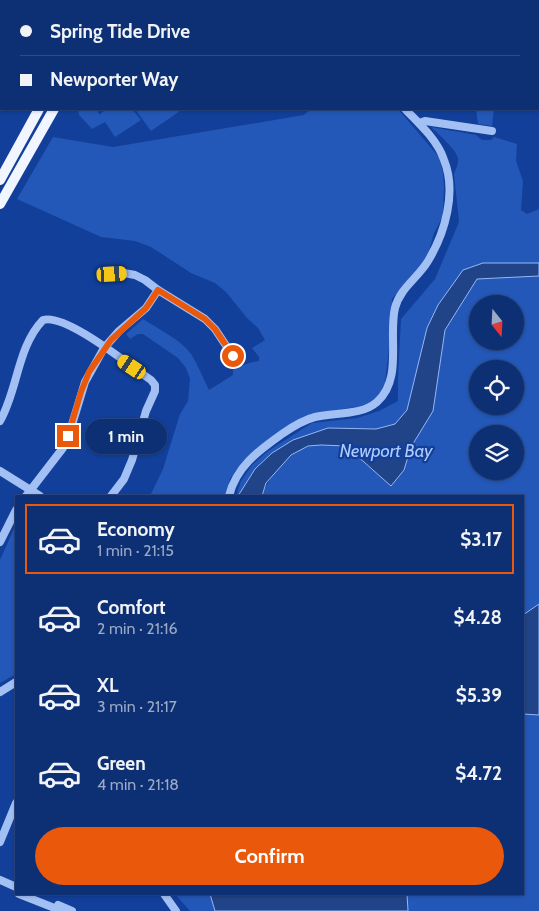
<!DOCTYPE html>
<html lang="en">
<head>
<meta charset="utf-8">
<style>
	:root { --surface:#0d2f74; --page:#1b3b7c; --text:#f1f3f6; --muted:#9aa9c5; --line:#2d4a86; --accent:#ea580c }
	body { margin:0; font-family:Cabin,sans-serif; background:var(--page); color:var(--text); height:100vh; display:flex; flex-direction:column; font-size:19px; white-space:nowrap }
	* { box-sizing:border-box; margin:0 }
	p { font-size:16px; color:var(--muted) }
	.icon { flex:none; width:28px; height:28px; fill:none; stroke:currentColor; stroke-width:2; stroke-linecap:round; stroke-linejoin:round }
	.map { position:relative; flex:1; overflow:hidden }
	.details { position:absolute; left:15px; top:495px; width:509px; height:400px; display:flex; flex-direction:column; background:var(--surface); border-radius:0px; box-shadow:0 1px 4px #0004,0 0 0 1px var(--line) }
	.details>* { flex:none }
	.guide { position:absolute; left:0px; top:0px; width:540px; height:110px; box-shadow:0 1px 4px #0004,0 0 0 1px var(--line); display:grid; align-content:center; height:110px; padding:0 20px; background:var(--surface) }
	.needle { width:32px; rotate:162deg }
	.fabs { position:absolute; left:469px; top:295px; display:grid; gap:10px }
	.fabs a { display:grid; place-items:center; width:55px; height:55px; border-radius:50%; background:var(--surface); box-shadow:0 1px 4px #0004,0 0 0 1px var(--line); font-size:25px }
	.end { position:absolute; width:22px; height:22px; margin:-11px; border:6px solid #ea580c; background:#fff; box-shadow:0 0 0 2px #fff }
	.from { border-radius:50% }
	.bubble { position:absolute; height:35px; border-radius:18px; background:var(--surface); box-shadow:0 1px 4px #0004,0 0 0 1px var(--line); font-size:16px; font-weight:700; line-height:35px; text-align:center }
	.car { position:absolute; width:15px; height:30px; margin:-15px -8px; border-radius:6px; box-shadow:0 0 4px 1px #0007; background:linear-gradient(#f5c518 24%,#345 0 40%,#f5c518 0 76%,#345 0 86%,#f5c518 0) }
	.guide b { display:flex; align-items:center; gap:18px; height:48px; font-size:19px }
	.guide b+b { border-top:1px solid var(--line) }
	.guide i { width:12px; height:12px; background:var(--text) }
	ul { padding:9px 0 0; list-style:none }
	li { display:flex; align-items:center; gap:15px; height:70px; margin:0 10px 8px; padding:0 10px; border:2px solid transparent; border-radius:0px }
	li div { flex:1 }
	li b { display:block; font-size:19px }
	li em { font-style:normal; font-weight:700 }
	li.active { border-color:var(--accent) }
	li>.icon { width:45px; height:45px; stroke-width:1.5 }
	.primary-button { display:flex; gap:10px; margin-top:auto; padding:10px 20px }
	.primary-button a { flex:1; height:58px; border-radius:30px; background:var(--accent); color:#fff; font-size:20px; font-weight:700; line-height:58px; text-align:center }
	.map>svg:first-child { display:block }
	.green { fill:#2358b8; fill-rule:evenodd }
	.water { fill:#214388; stroke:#95b9f7 }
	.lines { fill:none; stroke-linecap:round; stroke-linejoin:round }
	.minor { stroke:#a3c0f4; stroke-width:8 }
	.major { stroke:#f1f5ff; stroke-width:10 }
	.route { stroke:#ea580c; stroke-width:6 }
	.labels { text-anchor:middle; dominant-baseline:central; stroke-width:4.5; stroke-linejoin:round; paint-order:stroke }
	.water-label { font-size:18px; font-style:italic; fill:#b0cbfb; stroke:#113f9a }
</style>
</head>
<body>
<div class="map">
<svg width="539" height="911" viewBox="0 0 539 911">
	<rect width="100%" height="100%" fill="#113f9a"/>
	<!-- green -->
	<g class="green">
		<path d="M78 109H103L98 112 100 115C105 105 122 109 132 109L141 120 115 137 105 122 92 129 79 115Z"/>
		<polygon points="135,109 183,109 151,131"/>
		<path d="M311 109H398L439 157 443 173 444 185 443 216 434 233 429 251 418 270 392 299 390 341 385 383 381 391 376 398 369 404 361 406 314 414 258 448 237 469 230 479 226 496H150L163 469 180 414 188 401 190 379 186 368 178 358 143 334H138L130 339 126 334 143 319C158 329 180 339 191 354 198 365 203 378 209 390L233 375V370C244 365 246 363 259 361V357L252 348 265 340 258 328 247 318 226 292 215 283 191 273 151 247 135 241 101 237 17 199 53 137 113 147 304 115Z"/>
		<polygon points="476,109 494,109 492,126 478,124"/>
		<path d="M431 127 476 135 482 140H491L494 137 517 144 516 161 523 181 521 210 527 214 539 209V263H483L438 305 427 328 407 411 395 424 376 429 328 428 272 453 255 469 238 496H236L241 481 252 465 268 451 312 423 357 418 379 411 398 401V377L401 319 435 279 459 222 454 174C456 169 459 163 458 158 455 148 438 134 431 127Z"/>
		<path d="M539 276V604L523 615 522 496H262C268 478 289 450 310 446 321 444 334 446 346 446L391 486 404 470 411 447 433 411 445 330 477 279ZM478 304H515V341H478ZM478 369H515V406H478ZM478 434H515V471H478Z"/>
		<polygon points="16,524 16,674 0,683 0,560"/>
		<polygon points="523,714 539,715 539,911 408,911 407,894 522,894"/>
		<polygon points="175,894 210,894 215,911 190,911"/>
	</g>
	<!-- water -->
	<g class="water">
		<polygon points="483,263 539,263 539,276 477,279 445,330 433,411 411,447 404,470 391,486 346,446 321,445 308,446 291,455 266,483 262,496 238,496 255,469 272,453 293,440 328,428 376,429 395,424 407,410 427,328 438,305 463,270"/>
		<polygon points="539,604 539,715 523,714 523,615"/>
		<polygon points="210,894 407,894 408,911 215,911"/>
	</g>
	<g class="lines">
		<!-- minor -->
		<g class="minor">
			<polyline points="15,0 16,1"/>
			<polyline points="351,0 351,1"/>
			<polyline points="0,53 1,53"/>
			<polyline points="419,123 425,121 492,131"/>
			<polyline points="101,275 124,273 135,275 145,280 158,290 205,319 215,329 233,356"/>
			<path d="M0 421C18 390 17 347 43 320 66 313 130 366 151 380L155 385V391L146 411 132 460 124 479 111 496"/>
			<polyline points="0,471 40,496"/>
			<polyline points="26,496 63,448 71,428 85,382 104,348 119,331 146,308 158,290"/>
			<path d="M229 496C236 467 258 451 282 434 292 427 303 420 315 417 335 412 361 416 377 402 403 379 388 337 395 308 400 288 418 278 428 261 445 233 457 192 444 160 438 141 419 123 405 109"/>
			<polyline points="0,542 16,510"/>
			<polyline points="0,692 16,682"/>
			<polyline points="0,842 16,803"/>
			<polyline points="0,880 16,887"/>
			<polyline points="19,894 62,911"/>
			<polyline points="164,894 176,911"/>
			<polyline points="58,905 72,911"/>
		</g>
		<!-- major -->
		<g class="major">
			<polyline points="78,1 79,0"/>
			<polyline points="93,1 94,0"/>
			<polyline points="0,180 39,109"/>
			<polyline points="0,204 54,109"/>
		</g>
	</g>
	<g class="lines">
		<!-- route -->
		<polyline class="route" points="68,436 81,392 89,372 111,340 146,308 158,290 205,319 215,329 233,356"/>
	</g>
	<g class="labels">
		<!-- water labels -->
		<g class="water-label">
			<text x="386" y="451">Newport Bay</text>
		</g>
	</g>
</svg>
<div class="fabs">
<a><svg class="needle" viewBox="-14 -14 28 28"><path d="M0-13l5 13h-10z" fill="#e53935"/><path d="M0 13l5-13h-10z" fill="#9aa9c5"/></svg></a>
<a><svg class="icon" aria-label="locate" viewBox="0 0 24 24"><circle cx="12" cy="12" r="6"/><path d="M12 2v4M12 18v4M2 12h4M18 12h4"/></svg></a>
<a><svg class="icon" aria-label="layers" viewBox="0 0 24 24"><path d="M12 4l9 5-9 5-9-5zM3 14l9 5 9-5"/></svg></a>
</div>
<i class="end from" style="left:233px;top:356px"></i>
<i class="end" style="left:68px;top:436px"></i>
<div class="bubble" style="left:85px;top:419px;width:82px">1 min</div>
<i class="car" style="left:112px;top:274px;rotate:87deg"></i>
<i class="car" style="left:132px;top:367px;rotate:304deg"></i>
<div class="guide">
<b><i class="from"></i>Spring Tide Drive</b>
<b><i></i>Newporter Way</b>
</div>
<section class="details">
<ul>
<li class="active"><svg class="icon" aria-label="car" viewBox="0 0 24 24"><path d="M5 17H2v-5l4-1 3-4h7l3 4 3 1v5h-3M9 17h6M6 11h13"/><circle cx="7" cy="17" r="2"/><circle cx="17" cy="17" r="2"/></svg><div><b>Economy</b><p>1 min · 21:15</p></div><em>$3.17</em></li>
<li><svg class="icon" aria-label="car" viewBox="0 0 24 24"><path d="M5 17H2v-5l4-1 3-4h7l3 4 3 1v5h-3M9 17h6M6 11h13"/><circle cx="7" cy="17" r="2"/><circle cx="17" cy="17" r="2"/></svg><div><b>Comfort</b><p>2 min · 21:16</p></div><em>$4.28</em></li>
<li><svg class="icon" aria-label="car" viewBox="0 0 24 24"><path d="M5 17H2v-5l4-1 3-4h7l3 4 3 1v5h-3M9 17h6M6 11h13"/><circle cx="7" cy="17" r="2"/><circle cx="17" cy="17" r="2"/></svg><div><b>XL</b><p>3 min · 21:17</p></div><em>$5.39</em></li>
<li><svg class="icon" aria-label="car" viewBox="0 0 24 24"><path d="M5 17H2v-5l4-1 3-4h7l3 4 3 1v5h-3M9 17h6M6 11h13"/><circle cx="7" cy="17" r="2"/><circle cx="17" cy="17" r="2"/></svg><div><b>Green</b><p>4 min · 21:18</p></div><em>$4.72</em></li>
</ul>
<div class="primary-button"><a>Confirm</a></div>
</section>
</div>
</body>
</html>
